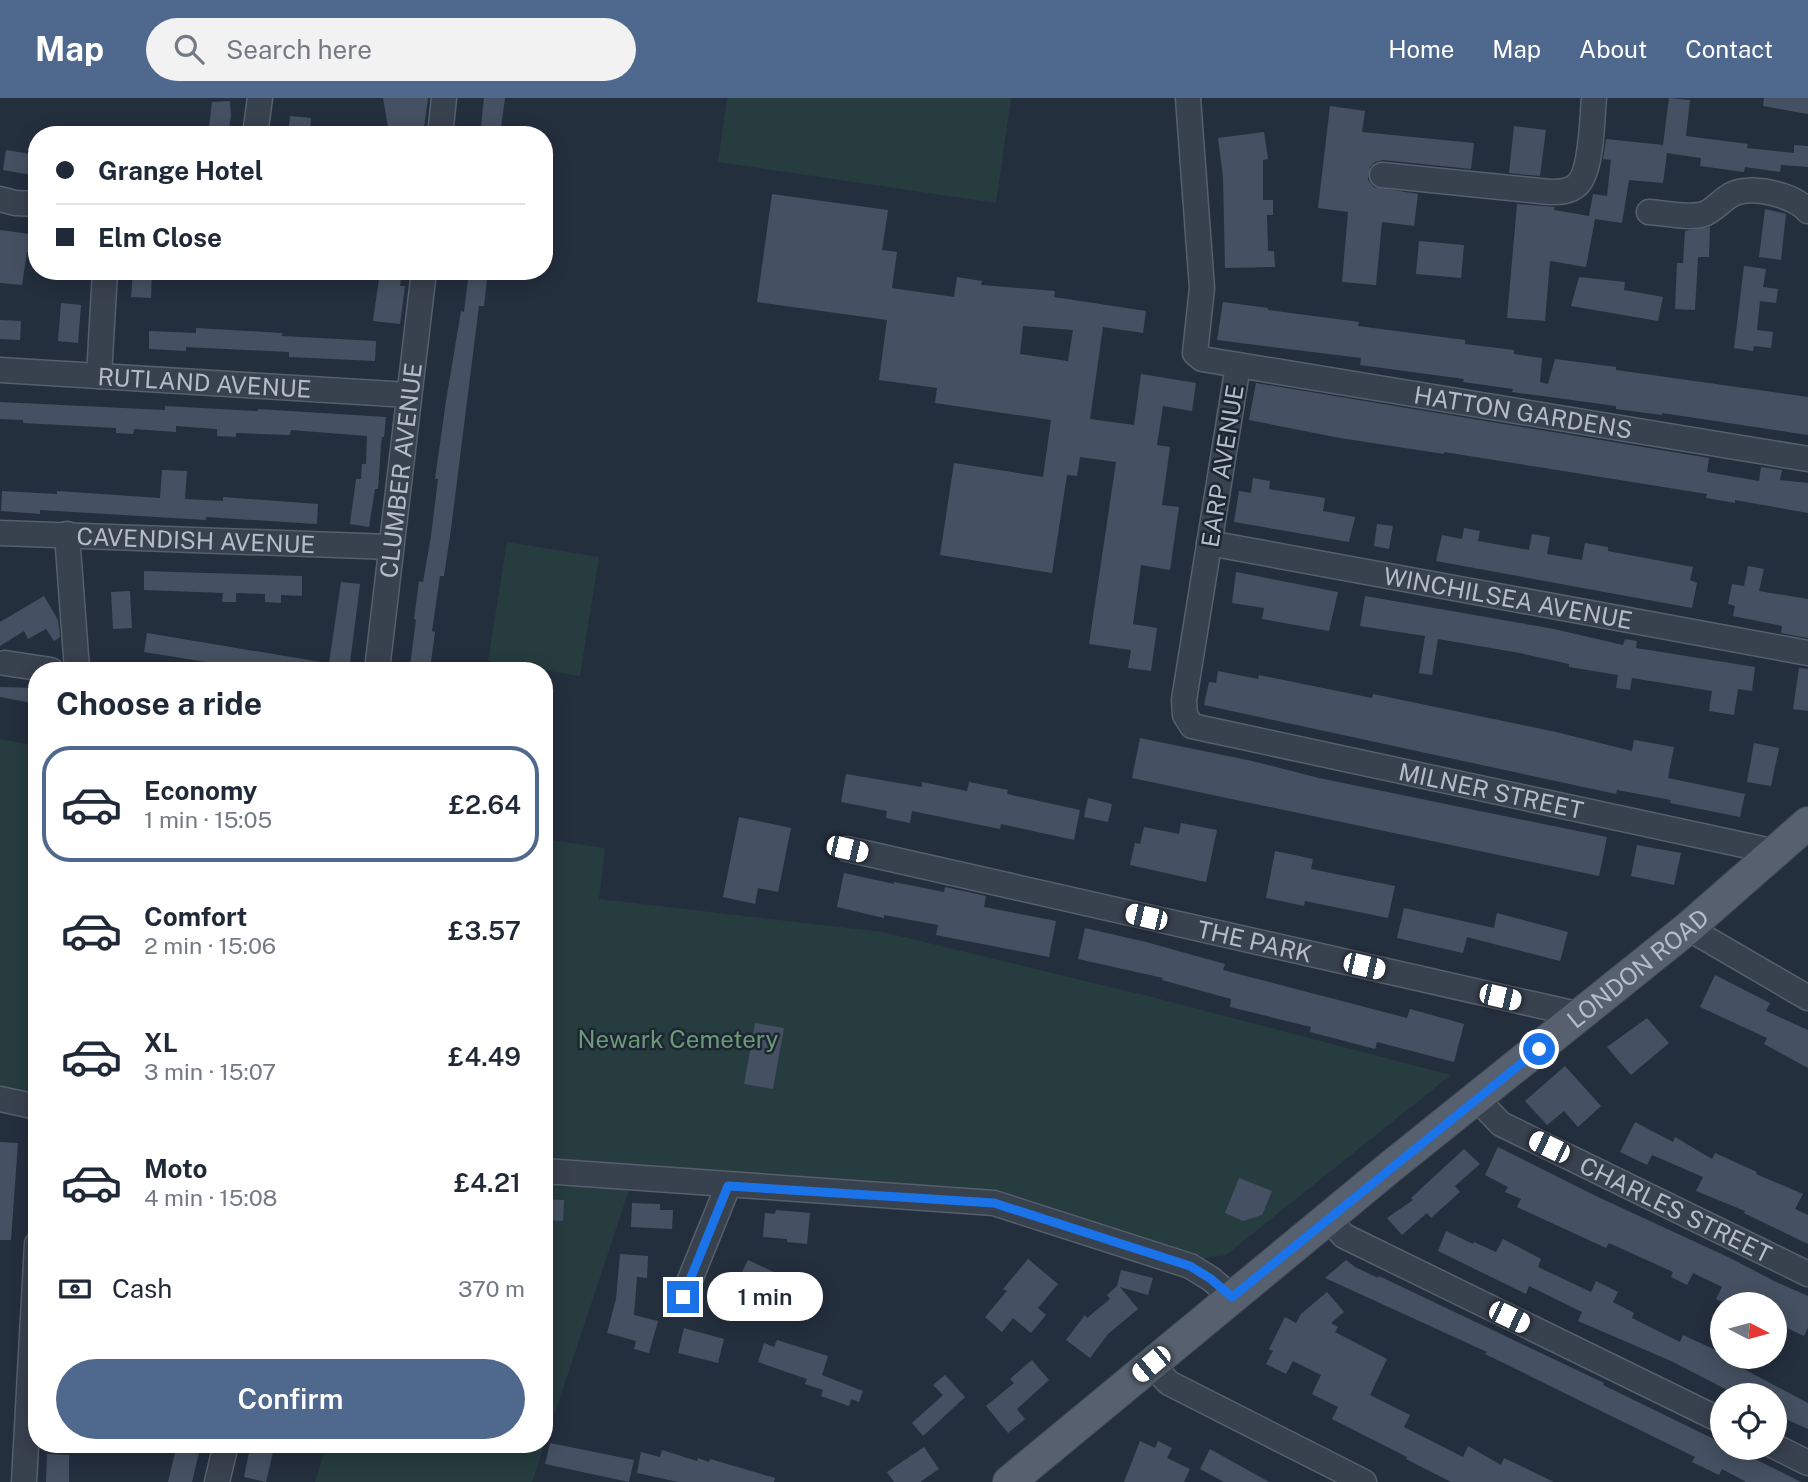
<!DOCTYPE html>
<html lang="en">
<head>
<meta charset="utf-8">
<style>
	:root { --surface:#fff; --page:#f2f2f3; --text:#1f2937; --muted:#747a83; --line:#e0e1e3; --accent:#4f688e }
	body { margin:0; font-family:"Public Sans",sans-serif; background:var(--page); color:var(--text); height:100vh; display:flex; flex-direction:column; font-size:26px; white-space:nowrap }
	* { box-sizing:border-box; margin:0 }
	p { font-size:23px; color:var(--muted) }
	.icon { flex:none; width:38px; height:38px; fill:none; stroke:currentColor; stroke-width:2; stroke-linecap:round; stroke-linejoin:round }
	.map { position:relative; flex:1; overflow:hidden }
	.sheet { position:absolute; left:28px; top:564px; width:525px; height:791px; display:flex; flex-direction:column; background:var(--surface); border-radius:28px; box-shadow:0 4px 18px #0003 }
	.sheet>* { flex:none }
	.banner { position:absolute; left:28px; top:28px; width:525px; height:154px; border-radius:28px; box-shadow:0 4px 18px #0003; display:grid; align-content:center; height:154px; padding:0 28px; background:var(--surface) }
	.needle { width:46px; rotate:96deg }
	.controls { position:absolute; left:1710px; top:1194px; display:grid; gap:14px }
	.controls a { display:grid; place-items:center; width:77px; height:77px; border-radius:50%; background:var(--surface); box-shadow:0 4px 18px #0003; font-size:35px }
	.end { position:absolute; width:32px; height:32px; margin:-16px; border:9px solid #1a73e8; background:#fff; box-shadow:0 0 0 4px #fff }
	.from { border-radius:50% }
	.bubble { position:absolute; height:49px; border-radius:24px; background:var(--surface); box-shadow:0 4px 18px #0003; font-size:23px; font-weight:600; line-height:49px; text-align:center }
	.car { position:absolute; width:21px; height:42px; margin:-21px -10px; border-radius:9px; box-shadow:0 0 5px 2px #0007; background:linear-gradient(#fff 24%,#345 0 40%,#fff 0 76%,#345 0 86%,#fff 0) }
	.banner b { display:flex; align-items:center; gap:24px; height:66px; font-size:26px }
	.banner b+b { border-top:2px solid var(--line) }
	.banner i { width:18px; height:18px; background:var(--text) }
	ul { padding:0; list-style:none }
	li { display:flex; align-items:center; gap:21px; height:116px; margin:0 14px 10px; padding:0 14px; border:4px solid transparent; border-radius:28px }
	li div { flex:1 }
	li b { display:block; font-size:26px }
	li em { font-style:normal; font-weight:600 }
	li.selected { border-color:var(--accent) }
	li>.icon { width:63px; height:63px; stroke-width:1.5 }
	h2 { padding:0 28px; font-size:32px; line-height:84px }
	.pay { display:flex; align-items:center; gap:18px; height:77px; padding:0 28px; font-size:26px }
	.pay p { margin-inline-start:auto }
	.button { display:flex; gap:14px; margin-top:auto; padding:14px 28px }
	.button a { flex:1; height:80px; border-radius:42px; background:var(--accent); color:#fff; font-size:28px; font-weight:600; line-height:80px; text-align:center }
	header { display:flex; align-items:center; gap:42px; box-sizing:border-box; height:98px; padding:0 35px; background:var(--accent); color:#fff }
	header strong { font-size:33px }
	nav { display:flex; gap:38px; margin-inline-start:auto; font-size:24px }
	.search { width:490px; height:63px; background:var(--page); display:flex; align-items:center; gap:18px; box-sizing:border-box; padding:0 24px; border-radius:38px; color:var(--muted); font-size:26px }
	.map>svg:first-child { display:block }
	.green { fill:#263c3f }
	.building { fill:#455162; fill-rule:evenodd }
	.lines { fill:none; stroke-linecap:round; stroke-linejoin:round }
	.minor-casing { stroke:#565f6c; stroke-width:27 }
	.major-casing { stroke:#414a57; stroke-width:34 }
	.minor { stroke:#38414e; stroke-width:24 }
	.major { stroke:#56606e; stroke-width:32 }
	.route { stroke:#1a73e8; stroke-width:9 }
	.labels { text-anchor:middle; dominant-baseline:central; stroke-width:5; stroke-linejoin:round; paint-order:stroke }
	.street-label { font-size:24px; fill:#b4bcc9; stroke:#1d2633 }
	.park-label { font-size:24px; fill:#6b9a76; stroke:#1d2633 }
</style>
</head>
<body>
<header>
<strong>Map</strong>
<div class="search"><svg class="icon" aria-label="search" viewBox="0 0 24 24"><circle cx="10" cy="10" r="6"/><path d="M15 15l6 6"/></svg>Search here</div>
<nav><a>Home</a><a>Map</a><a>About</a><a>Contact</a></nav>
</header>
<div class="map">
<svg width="1808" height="1384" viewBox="0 0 1808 1384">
	<rect width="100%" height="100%" fill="#242f3e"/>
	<!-- green -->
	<g class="green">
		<polygon points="727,0 1011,0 996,105 718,64"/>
		<polygon points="507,444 599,459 580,578 488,563"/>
		<polygon points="0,641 37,648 37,999 0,992"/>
		<polygon points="544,741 605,750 599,801 883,834 1156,900 1451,977 1226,1157 1200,1161 997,1096 544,1061"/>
		<polygon points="544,1082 630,1089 532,1384 315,1384 327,1346 544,1346"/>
	</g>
	<!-- building -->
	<g class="building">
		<polygon points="383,0 428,0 423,37 389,35"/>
		<polygon points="484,0 505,0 500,37 480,37"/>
		<polygon points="1669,0 1690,2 1686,38 1748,46 1747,50 1794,55 1794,47 1808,48 1808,69 1781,67 1780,74 1745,69 1744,74 1700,68 1701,60 1667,55 1663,85 1629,82 1622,125 1595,121 1586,169 1550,163 1545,223 1507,220 1517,106 1555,109 1554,112 1589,118 1593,96 1607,98 1611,62 1603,61 1606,41 1663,47"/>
		<polygon points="1764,0 1808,0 1808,16 1763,8"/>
		<polygon points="230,3 231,18 228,37 208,37 212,4"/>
		<polygon points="1330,8 1365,13 1362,34 1474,45 1471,71 1383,62 1375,64 1370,69 1368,82 1374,89 1418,96 1414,128 1382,124 1376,187 1342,184 1348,114 1318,110"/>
		<polygon points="290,18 311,20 310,37 288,37"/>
		<polygon points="1514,28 1546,32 1540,78 1509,75"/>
		<polygon points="1264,34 1268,61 1263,62 1263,102 1273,102 1273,117 1267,117 1268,153 1274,153 1275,169 1225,170 1223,79 1218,40"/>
		<polygon points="6,52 37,57 37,78 3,72"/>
		<path d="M772 96 888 112 882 152 897 154 892 190 954 199 957 179 982 183 981 187 1055 193 1054 199 1146 213 1143 235 1103 229 1090 321 1134 327 1141 276 1196 285 1192 313 1163 308 1157 347 1170 349 1162 407 1179 409 1170 472 1141 467 1133 526 1157 530 1151 573 1128 570 1131 552 1089 546 1116 364 1080 359 1077 378 1067 377 1052 475 940 457 954 365 1043 379 1051 322 935 305 937 290 879 282 887 222 757 204ZM1023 228 1073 232 1068 263 1020 256Z"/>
		<polygon points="1765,111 1786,116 1781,162 1759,159"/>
		<polygon points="1710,129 1709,159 1698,159 1695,212 1675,211 1677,165 1683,165 1685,133"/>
		<polygon points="0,132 37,137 37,155 27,154 22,187 0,185"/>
		<polygon points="1419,143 1464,147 1461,180 1416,176"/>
		<polygon points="1744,168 1766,171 1763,189 1778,191 1776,205 1760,203 1757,232 1773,234 1771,250 1754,248 1753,253 1734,250"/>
		<polygon points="133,173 152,173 151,200 131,199"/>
		<polygon points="380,173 402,173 400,188 405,188 400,226 373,223"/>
		<polygon points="469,173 488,173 484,208 479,208 451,431 444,478 440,478 432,533 435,534 430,571 410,568 416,522 414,521 419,483 423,484 431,438 438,381 435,381 446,303 461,213 464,214"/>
		<polygon points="1579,179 1625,184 1624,192 1663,199 1658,223 1571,208"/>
		<polygon points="1223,204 1268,210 1268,212 1359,224 1358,228 1465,242 1465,246 1514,252 1514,256 1542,260 1540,284 1548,286 1555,261 1616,269 1616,272 1808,299 1808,337 1662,315 1662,317 1616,311 1616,308 1512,294 1513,291 1463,284 1464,281 1360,267 1361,260 1217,242"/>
		<polygon points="61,205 81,207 78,245 58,243"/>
		<polygon points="0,222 21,223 20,242 0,241"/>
		<polygon points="196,230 282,235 282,238 376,243 375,263 289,259 289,254 186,249 186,253 149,251 149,233 196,235"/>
		<polygon points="1256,285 1709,360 1707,374 1759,383 1761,369 1782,372 1780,382 1808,385 1808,415 1735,402 1735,405 1706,400 1707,396 1444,354 1444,356 1340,340 1249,322"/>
		<polygon points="0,304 165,312 165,308 258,313 258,311 386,319 384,339 382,339 381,347 378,391 375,391 369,429 350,426 356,381 361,381 362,366 366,366 367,338 291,332 290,337 236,335 236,339 217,338 217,331 176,328 176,334 134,331 133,336 116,335 116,330 23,325 23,322 0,321"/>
		<polygon points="162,372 187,373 185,401 223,403 223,399 318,406 317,426 206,419 206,422 40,412 40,416 1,413 2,393 57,396 57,393 160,400"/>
		<polygon points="1253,380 1270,383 1269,391 1325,400 1323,413 1355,419 1349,444 1234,424 1239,393 1251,395"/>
		<polygon points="1377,426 1393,428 1389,451 1374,448"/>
		<polygon points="1464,430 1480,433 1478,443 1529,452 1532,436 1550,439 1547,456 1582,462 1585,445 1608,449 1608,453 1693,469 1690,482 1697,485 1692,510 1436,463 1442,437 1462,441"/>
		<polygon points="1748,468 1764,471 1759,493 1808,501 1808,540 1781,535 1782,528 1733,518 1735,508 1728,506 1732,486 1744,488"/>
		<polygon points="144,473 302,478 302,498 281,497 281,505 265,504 265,496 236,495 236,504 222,504 223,495 144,492"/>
		<polygon points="1236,474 1338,494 1329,533 1262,521 1264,510 1232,505"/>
		<polygon points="341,484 360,486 352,549 349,572 328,572"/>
		<polygon points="130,493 132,530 113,531 111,494"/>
		<polygon points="44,498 58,522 60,539 54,543 46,531 28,541 24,533 0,548 0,524"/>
		<polygon points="1365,498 1554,531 1623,547 1625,541 1637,543 1636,550 1755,569 1752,593 1738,591 1734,617 1709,613 1712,593 1632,580 1630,592 1616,590 1618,577 1569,569 1569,566 1520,555 1438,541 1432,577 1419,575 1425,538 1360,528"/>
		<polygon points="147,535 321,564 320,572 255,572 144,554"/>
		<polygon points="1799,570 1808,571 1808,613 1793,611"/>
		<polygon points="1218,573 1258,581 1259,577 1372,600 1373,596 1556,634 1632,653 1634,642 1674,649 1668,680 1745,696 1740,719 1670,705 1671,702 1617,692 1616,696 1204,607 1209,584 1216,585"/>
		<polygon points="0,589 37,590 37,606 0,599"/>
		<polygon points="1140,640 1252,663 1319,680 1607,739 1599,778 1132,680"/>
		<polygon points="1754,645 1779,650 1771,688 1747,684"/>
		<polygon points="846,676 922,689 922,684 967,693 969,684 1008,692 1007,696 1080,712 1074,742 1001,726 1000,731 912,713 910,725 886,720 887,713 841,704"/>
		<polygon points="1088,700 1112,706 1108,724 1084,719"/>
		<polygon points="739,719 791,730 778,794 758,790 755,806 723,799"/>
		<polygon points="1181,725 1217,732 1206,784 1130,767 1135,745 1140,746 1144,729 1179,736"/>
		<polygon points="1637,747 1681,755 1674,787 1631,778"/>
		<polygon points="1275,753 1313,761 1311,771 1395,788 1388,820 1305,803 1304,808 1266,800"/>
		<polygon points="844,775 894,786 894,784 944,794 945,789 986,798 984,809 1056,823 1049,859 936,837 938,827 884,817 884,820 837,809"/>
		<polygon points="1404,810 1494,830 1497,815 1568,834 1560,863 1467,839 1463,855 1397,840"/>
		<polygon points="1085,830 1146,844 1225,866 1223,872 1407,920 1410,911 1464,926 1454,964 1377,944 1375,951 1310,934 1311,929 1230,909 1231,901 1162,882 1163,880 1078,861"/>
		<polygon points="1715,877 1770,905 1766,913 1808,932 1808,970 1764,946 1767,940 1700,909"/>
		<polygon points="1647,920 1669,945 1631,977 1607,949"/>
		<polygon points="755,925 784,930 773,991 744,986"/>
		<polygon points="1565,968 1601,1008 1578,1029 1564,1013 1547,1027 1525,1003"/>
		<polygon points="1635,1024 1673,1044 1675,1039 1712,1061 1715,1055 1757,1074 1756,1076 1803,1096 1795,1111 1808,1117 1808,1146 1744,1115 1745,1113 1696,1093 1703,1079 1652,1057 1647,1067 1620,1054"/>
		<polygon points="0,1044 18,1045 11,1142 0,1142"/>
		<polygon points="1498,1049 1598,1099 1730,1160 1774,1183 1808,1198 1808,1229 1804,1238 1774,1224 1774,1206 1756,1206 1738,1198 1734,1206 1726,1206 1716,1201 1722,1189 1693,1175 1687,1187 1671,1179 1673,1174 1609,1145 1606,1150 1517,1109 1521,1101 1505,1094 1508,1089 1485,1077"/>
		<polygon points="1464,1051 1480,1066 1455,1088 1460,1094 1431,1120 1427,1115 1402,1137 1387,1120 1413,1102 1411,1100"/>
		<polygon points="1239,1080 1272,1093 1262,1117 1243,1123 1225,1115"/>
		<polygon points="544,1101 564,1102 563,1123 544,1122"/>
		<polygon points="632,1105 660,1106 660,1112 673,1112 672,1131 631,1129"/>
		<polygon points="776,1112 810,1115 807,1146 787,1144 787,1141 763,1139 765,1115 775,1116"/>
		<polygon points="1446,1133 1473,1146 1474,1144 1496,1154 1503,1141 1541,1161 1538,1169 1591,1194 1596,1183 1618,1194 1613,1204 1634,1215 1632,1220 1680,1244 1683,1237 1722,1255 1723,1260 1808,1305 1808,1331 1774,1316 1774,1297 1737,1297 1671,1263 1578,1223 1582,1214 1529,1188 1526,1196 1438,1153"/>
		<polygon points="620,1156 648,1158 647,1180 637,1179 634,1217 658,1223 649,1255 634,1251 636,1243 607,1235 616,1201"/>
		<polygon points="1028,1161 1058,1186 1038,1210 1046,1217 1031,1235 1013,1220 1002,1234 985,1219 1007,1193 1003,1191"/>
		<polygon points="748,1162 774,1174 758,1209 739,1201 746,1185 738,1182"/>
		<polygon points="1346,1162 1355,1169 1378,1180 1379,1178 1604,1285 1603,1287 1722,1345 1722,1349 1731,1349 1801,1384 1746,1384 1722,1371 1719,1377 1692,1364 1695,1359 1485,1256 1487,1254 1325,1180"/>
		<polygon points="1121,1172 1153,1180 1148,1197 1120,1189 1138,1211 1108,1236 1090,1260 1066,1242 1085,1217 1087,1220 1110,1201 1107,1197 1117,1188"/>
		<polygon points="1327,1194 1344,1214 1331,1225 1338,1229 1335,1234 1387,1261 1370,1297 1410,1317 1404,1329 1463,1359 1468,1348 1501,1367 1504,1360 1554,1384 1451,1384 1406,1361 1407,1359 1332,1321 1338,1309 1312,1296 1321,1277 1293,1263 1286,1276 1266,1266 1273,1253 1269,1251 1285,1219 1296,1225 1301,1216"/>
		<polygon points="684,1230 724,1241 718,1265 678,1255"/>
		<polygon points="777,1242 828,1258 822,1277 863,1293 859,1304 851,1301 849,1308 821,1298 823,1292 805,1286 807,1281 758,1264 764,1245 774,1249"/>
		<polygon points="1032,1262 1049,1282 1017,1311 1025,1321 1008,1335 986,1308 1014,1285 1010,1281"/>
		<polygon points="945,1277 965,1299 923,1338 912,1325 943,1297 933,1287"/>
		<polygon points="1140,1343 1155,1350 1158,1343 1172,1350 1167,1360 1190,1371 1184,1384 1124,1384"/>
		<polygon points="550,1345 634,1362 629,1384 545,1366"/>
		<polygon points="177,1346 201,1346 192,1384 168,1384"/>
		<polygon points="250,1349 273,1354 266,1384 244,1379"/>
		<polygon points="924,1349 939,1371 920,1384 894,1384 887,1374"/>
		<polygon points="1210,1351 1269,1384 1224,1384 1200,1371"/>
		<polygon points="662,1352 697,1363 698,1360 709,1364 710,1361 775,1380 774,1384 678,1384 637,1375 641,1354 660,1359"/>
		<polygon points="47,1356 69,1357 69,1384 46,1384"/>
	</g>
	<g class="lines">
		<defs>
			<g id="minor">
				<path id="s1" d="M1188 0 1202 190 1195 255 1202 261 1238 267 1184 602 1185 617 1192 628 1776 754"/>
				<polyline points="255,37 260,0"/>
				<polyline points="440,37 444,0"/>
				<path d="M1382 77 1550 94C1560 94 1569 94 1577 87 1592 74 1592 20 1594 0"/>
				<polyline points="0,101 15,105 37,106"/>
				<path d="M1649 114C1665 115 1688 121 1704 116 1713 113 1722 102 1731 97 1751 86 1794 97 1808 113"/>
				<path id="s2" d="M1238 267 1808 361"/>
				<path id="s3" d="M0 272 409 297"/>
				<polyline points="99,278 105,173"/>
				<path id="s4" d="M0 435 391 449"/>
				<polyline points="67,436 77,572"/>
				<path id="s5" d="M1209 445 1808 555"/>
				<polyline points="5,565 51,572"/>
				<path id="s6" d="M377 572 424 173"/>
				<path id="s7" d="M847 751 1581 917"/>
				<polyline points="1688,830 1808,900"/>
				<polyline points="0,1001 37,1009"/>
				<path id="s8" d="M1477 1001 1501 1026 1808 1176"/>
				<polyline points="544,1073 994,1105 1190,1168 1211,1181 1232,1199"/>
				<polyline points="1328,1121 1344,1138 1722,1323"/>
				<polyline points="683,1199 728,1088"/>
				<polyline points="1151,1266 1169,1285 1364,1384"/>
				<polyline points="1774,1348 1808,1365"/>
				<polyline points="24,1384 37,1146"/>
				<polyline points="217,1384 226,1346"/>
			</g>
			<g id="major">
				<path id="s9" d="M1009 1384 1389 1070 1688 830 1808 725"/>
			</g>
		</defs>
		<!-- minor casing -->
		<use href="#minor" class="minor-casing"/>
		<!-- major casing -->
		<use href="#major" class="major-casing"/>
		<!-- minor -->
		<use href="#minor" class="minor"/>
		<!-- major -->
		<use href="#major" class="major"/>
	</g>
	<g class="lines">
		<!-- route -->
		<polyline class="route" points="683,1199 728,1088 994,1105 1190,1168 1211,1181 1232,1199 1539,951"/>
	</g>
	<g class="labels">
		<!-- street labels -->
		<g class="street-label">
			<text stroke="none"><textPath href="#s3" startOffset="205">RUTLAND AVENUE</textPath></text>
			<text stroke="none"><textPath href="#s2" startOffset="289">HATTON GARDENS</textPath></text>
			<text transform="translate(1222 368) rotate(-81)">EARP AVENUE</text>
			<text stroke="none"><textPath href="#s6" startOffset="201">CLUMBER AVENUE</textPath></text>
			<text stroke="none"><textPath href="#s4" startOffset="196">CAVENDISH AVENUE</textPath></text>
			<text stroke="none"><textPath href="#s5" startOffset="304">WINCHILSEA AVENUE</textPath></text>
			<text stroke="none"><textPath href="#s1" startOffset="975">MILNER STREET</textPath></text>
			<text stroke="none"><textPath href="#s7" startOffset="418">THE PARK</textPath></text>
			<text stroke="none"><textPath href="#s9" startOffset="812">LONDON ROAD</textPath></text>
			<text stroke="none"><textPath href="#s8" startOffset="229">CHARLES STREET</textPath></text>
		</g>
		<!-- park labels -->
		<g class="park-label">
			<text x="678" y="941">Newark Cemetery</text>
		</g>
	</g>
</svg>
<div class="controls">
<a><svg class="needle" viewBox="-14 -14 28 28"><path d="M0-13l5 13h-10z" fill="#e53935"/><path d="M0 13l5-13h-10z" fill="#747a83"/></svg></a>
<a><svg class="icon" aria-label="locate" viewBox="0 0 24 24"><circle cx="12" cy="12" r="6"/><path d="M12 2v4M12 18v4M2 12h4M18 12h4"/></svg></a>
</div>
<i class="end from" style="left:1539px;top:951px"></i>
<i class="end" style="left:683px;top:1199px"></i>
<div class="bubble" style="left:707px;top:1174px;width:116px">1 min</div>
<i class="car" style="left:847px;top:751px;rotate:103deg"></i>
<i class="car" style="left:1146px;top:819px;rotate:283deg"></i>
<i class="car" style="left:1364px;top:868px;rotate:103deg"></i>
<i class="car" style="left:1500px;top:899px;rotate:103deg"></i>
<i class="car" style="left:1549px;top:1049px;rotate:296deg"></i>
<i class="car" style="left:1509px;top:1219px;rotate:116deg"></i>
<i class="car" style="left:1151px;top:1266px;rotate:230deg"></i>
<div class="banner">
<b><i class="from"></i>Grange Hotel</b>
<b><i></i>Elm Close</b>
</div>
<section class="sheet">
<h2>Choose a ride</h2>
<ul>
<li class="selected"><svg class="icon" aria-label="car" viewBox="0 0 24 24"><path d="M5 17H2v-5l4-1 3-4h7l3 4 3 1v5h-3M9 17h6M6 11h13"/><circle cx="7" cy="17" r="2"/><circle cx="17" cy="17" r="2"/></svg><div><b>Economy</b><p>1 min · 15:05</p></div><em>£2.64</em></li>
<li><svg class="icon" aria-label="car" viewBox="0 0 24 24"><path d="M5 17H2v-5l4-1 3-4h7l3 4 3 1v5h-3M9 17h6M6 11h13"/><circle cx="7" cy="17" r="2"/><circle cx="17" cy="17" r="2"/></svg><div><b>Comfort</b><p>2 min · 15:06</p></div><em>£3.57</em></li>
<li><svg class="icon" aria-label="car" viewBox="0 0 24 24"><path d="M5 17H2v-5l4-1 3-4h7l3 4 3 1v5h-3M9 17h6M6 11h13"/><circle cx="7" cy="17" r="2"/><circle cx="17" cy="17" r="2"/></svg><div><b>XL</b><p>3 min · 15:07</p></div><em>£4.49</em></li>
<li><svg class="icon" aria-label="car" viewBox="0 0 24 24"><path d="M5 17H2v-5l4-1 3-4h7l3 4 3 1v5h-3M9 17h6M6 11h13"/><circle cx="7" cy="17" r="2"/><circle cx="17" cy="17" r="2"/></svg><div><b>Moto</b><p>4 min · 15:08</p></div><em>£4.21</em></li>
</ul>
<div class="pay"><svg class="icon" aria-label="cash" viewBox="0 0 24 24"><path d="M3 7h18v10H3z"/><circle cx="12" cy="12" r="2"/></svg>Cash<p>370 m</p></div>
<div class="button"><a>Confirm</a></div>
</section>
</div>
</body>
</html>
